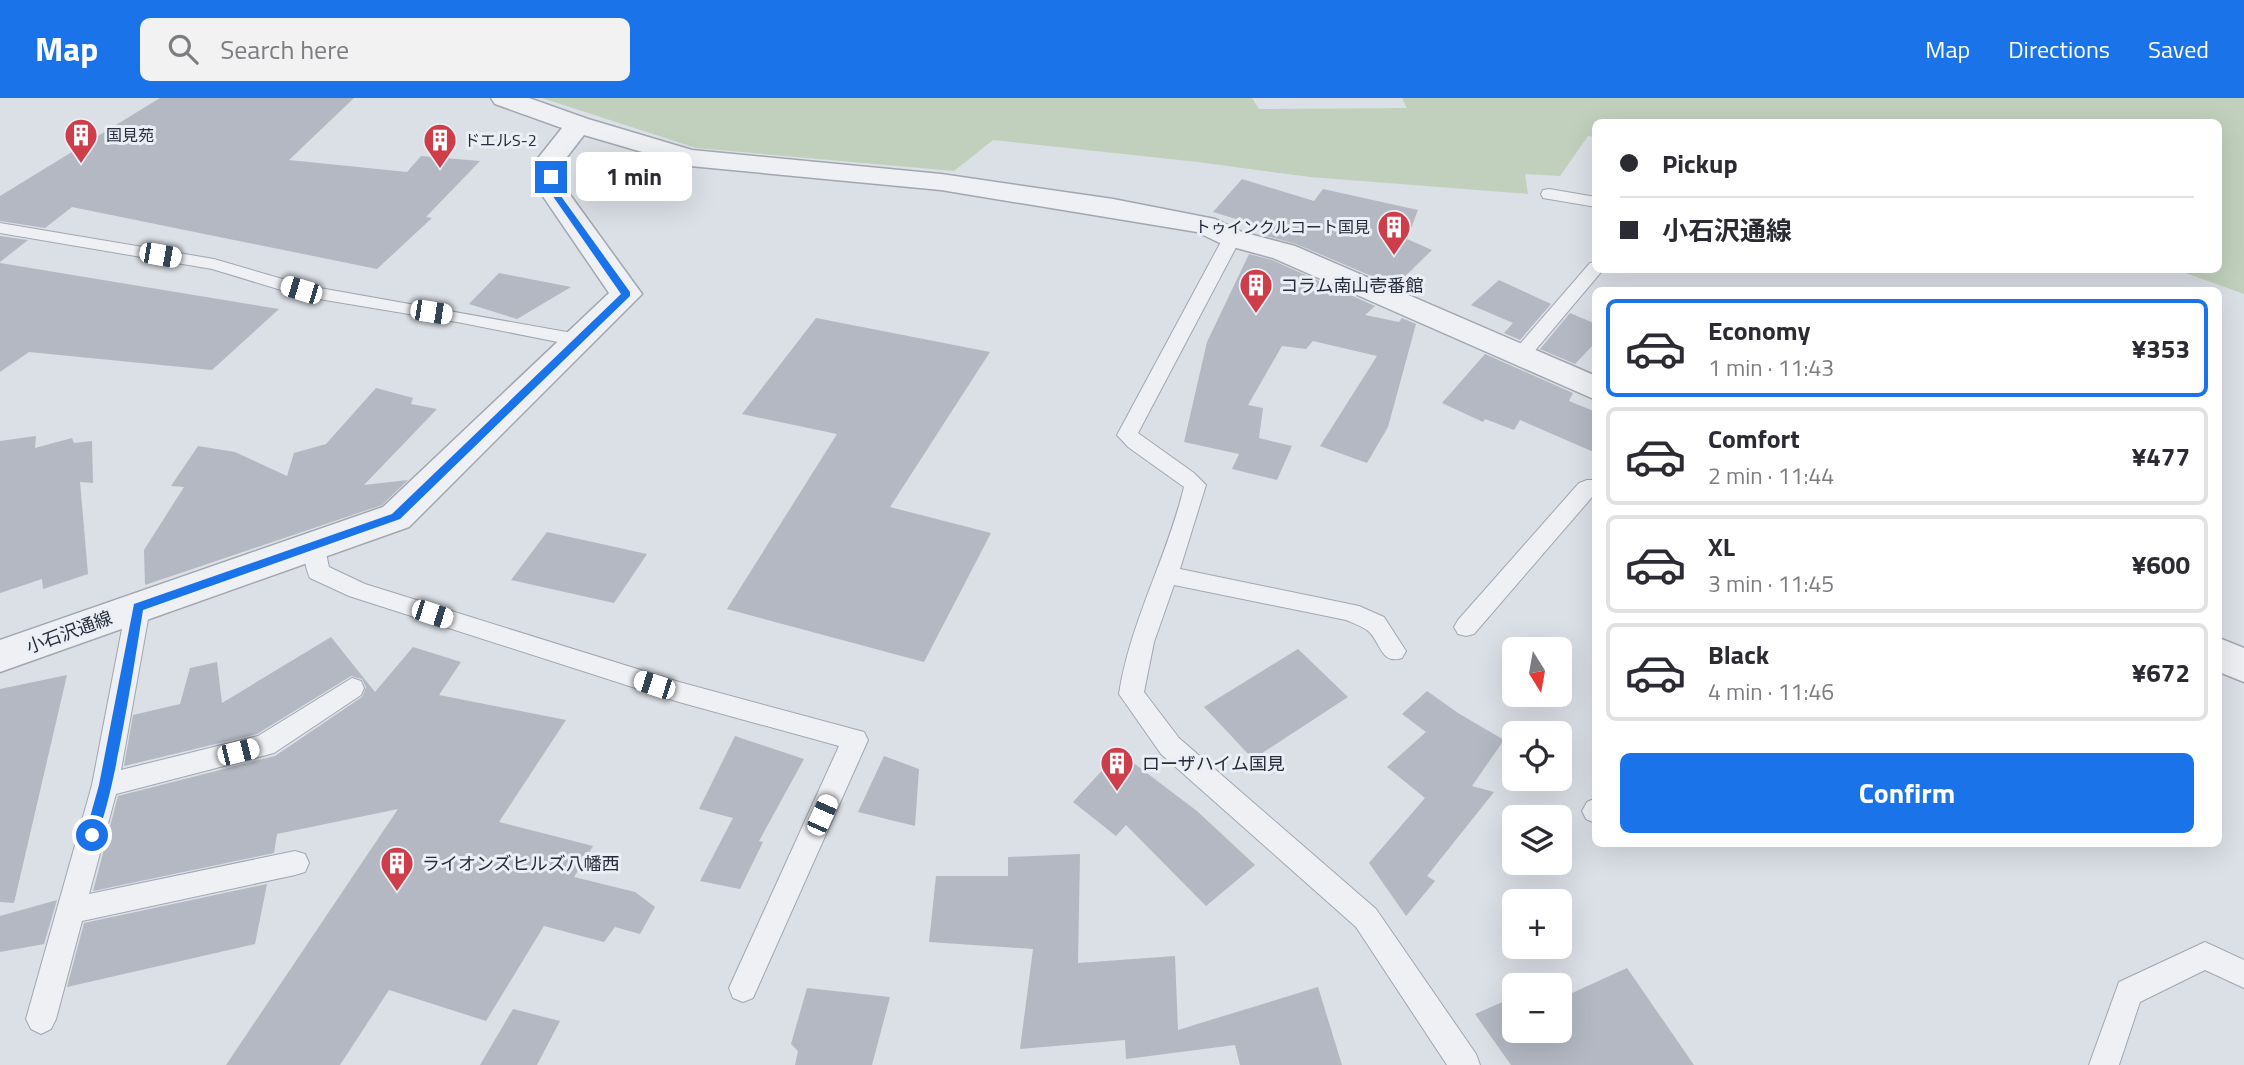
<!DOCTYPE html>
<html lang="en">
<head>
<meta charset="utf-8">
<style>
	:root { --surface:#fff; --page:#f2f2f3; --text:#2b2b33; --muted:#7c7c81; --line:#e1e1e2; --accent:#1a73e8 }
	body { margin:0; font-family:"Titillium Web","Noto Sans JP",sans-serif; background:var(--page); color:var(--text); height:100vh; display:flex; flex-direction:column; font-size:26px; white-space:nowrap }
	* { box-sizing:border-box; margin:0 }
	p { font-size:23px; color:var(--muted) }
	.icon { flex:none; width:38px; height:38px; fill:none; stroke:currentColor; stroke-width:2; stroke-linecap:round; stroke-linejoin:round }
	.map { position:relative; flex:1; overflow:hidden }
	.drawer { position:absolute; left:1592px; top:189px; width:630px; height:560px; display:flex; flex-direction:column; background:var(--surface); border-radius:10px; box-shadow:0 7px 28px #0002 }
	.drawer>* { flex:none }
	.top-card { position:absolute; left:1592px; top:21px; width:630px; height:154px; border-radius:10px; box-shadow:0 7px 28px #0002; display:grid; align-content:center; height:154px; padding:0 28px; background:var(--surface) }
	.needle { width:46px; rotate:169deg }
	.fabs { position:absolute; left:1502px; top:539px; display:grid; gap:14px }
	.fabs a { display:grid; place-items:center; width:70px; height:70px; border-radius:10px; background:var(--surface); box-shadow:0 7px 28px #0002; font-size:35px }
	.end { position:absolute; width:32px; height:32px; margin:-16px; border:9px solid #1a73e8; background:#fff; box-shadow:0 0 0 4px #fff }
	.from { border-radius:50% }
	.bubble { position:absolute; height:49px; border-radius:10px; background:var(--surface); box-shadow:0 7px 28px #0002; font-size:23px; font-weight:700; line-height:49px; text-align:center }
	.car { position:absolute; width:21px; height:42px; margin:-21px -10px; border-radius:9px; box-shadow:0 0 5px 2px #0007; background:linear-gradient(#fff 24%,#345 0 40%,#fff 0 76%,#345 0 86%,#fff 0) }
	.top-card b { display:flex; align-items:center; gap:24px; height:66px; font-size:26px }
	.top-card b+b { border-top:2px solid var(--line) }
	.top-card i { width:18px; height:18px; background:var(--text) }
	ul { padding:12px 0 0; list-style:none }
	li { display:flex; align-items:center; gap:21px; height:98px; margin:0 14px 10px; padding:0 14px; border:4px solid var(--line); border-radius:10px }
	li div { flex:1 }
	li b { display:block; font-size:26px }
	li em { font-style:normal; font-weight:700 }
	li.on { border-color:var(--accent) }
	li>.icon { width:63px; height:63px; stroke-width:1.5 }
	.button { display:flex; gap:14px; margin-top:auto; padding:14px 28px }
	.button a { flex:1; height:80px; border-radius:10px; background:var(--accent); color:#fff; font-size:28px; font-weight:700; line-height:80px; text-align:center }
	header { display:flex; align-items:center; gap:42px; box-sizing:border-box; height:98px; padding:0 35px; background:var(--accent); color:#fff }
	header strong { font-size:33px }
	nav { display:flex; gap:38px; margin-inline-start:auto; font-size:24px }
	.search { width:490px; height:63px; background:var(--page); display:flex; align-items:center; gap:18px; box-sizing:border-box; padding:0 24px; border-radius:10px; color:var(--muted); font-size:26px }
	.map>svg:first-child { display:block }
	.green { fill:#c0d0bc }
	.building { fill:#b3b8c3 }
	.lines { fill:none; stroke-linecap:round; stroke-linejoin:round }
	.service-casing { stroke:#a1a6b0; stroke-width:2 }
	.minor-casing { stroke:#a1a6b0; stroke-width:3 }
	.service { fill:#eef0f4; fill-rule:evenodd }
	.minor { fill:#eef0f4; fill-rule:evenodd }
	.route { fill:#1a73e8 }
	.labels { text-anchor:middle; dominant-baseline:central; stroke-width:6; stroke-linejoin:round; paint-order:stroke }
	.far-poi-label { font-size:16px; fill:#252c3c; stroke:#ebeef4; text-anchor:start }
	.poi-label { font-size:18px; fill:#252c3c; stroke:#ebeef4; text-anchor:start }
	.street-label { font-size:18px; fill:#252c3c; stroke:#ebeef4 }
</style>
</head>
<body>
<header>
<strong>Map</strong>
<div class="search"><svg class="icon" aria-label="search" viewBox="0 0 24 24"><circle cx="10" cy="10" r="6"/><path d="M15 15l6 6"/></svg>Search here</div>
<nav><a>Map</a><a>Directions</a><a>Saved</a></nav>
</header>
<div class="map">
<svg width="2244" height="967" viewBox="0 0 2244 967">
	<rect width="100%" height="100%" fill="#dbdfe6"/>
	<!-- green -->
	<polygon class="green" points="542,0 1252,0 1259,11 1407,10 1402,0 2244,0 2244,196 2177,172 2219,172 2219,24 1596,24 1596,39 1588,38 1560,78 1525,76 1528,96 1310,79 1198,64 993,42 954,73 696,50"/>
	<!-- building -->
	<g class="building">
		<polygon points="160,0 354,0 289,62 407,74 421,58 480,63 426,119 432,120 377,171 72,109 45,130 0,123 0,98"/>
		<polygon points="1242,81 1314,103 1323,91 1418,112 1407,141 1432,152 1395,188 1296,146 1259,136 1262,129 1213,114"/>
		<polygon points="0,138 28,142 0,164"/>
		<polygon points="1249,156 1272,162 1375,208 1365,217 1399,224 1402,220 1416,226 1388,329 1367,365 1320,348 1377,258 1313,243 1306,251 1282,248 1248,307 1263,310 1259,340 1292,348 1277,382 1232,371 1239,356 1184,344 1207,244"/>
		<polygon points="0,165 279,211 212,272 29,254 0,274"/>
		<polygon points="499,175 571,189 517,221 469,206"/>
		<polygon points="1499,182 1551,206 1520,242 1504,235 1513,225 1471,207"/>
		<polygon points="1570,215 1596,226 1596,244 1575,266 1540,251"/>
		<polygon points="816,220 990,254 890,409 991,435 924,564 727,511 837,336 742,316"/>
		<polygon points="1485,256 1573,295 1569,303 1596,314 1596,355 1520,322 1514,332 1485,321 1483,324 1442,305"/>
		<polygon points="376,290 413,300 411,306 437,311 364,387 408,382 382,407 145,487 144,452 184,389 171,388 198,348 235,354 287,378 294,355 326,346"/>
		<polygon points="36,338 35,350 72,340 74,345 92,343 93,385 80,384 88,476 43,491 42,481 0,495 0,343"/>
		<polygon points="547,434 647,456 614,505 511,482"/>
		<polygon points="331,539 375,594 413,549 461,564 439,597 566,622 499,724 593,748 574,779 635,794 655,809 640,836 615,829 604,844 544,828 486,923 389,892 340,967 226,967 398,711 277,736 274,755 93,793 118,698 275,658 362,599 366,589 362,581 351,578 257,636 124,668 133,617 180,606 190,570 217,564 222,605"/>
		<polygon points="1298,551 1348,599 1253,661 1204,609"/>
		<polygon points="67,577 14,805 0,804 0,591"/>
		<polygon points="1427,593 1458,615 1504,642 1472,688 1494,694 1427,778 1435,783 1406,818 1369,765 1425,700 1387,669 1426,634 1402,616"/>
		<polygon points="735,638 804,661 759,743 763,744 740,791 700,783 733,720 699,711"/>
		<polygon points="1119,654 1197,713 1255,767 1206,808 1126,727 1116,738 1073,704"/>
		<polygon points="884,658 919,671 915,728 858,714"/>
		<polygon points="1080,756 1078,865 1175,858 1178,932 1318,889 1342,967 1240,967 1235,947 1126,961 1125,942 1020,951 1033,851 929,844 936,778 1008,778 1008,759"/>
		<polygon points="267,786 255,846 67,889 84,825"/>
		<polygon points="57,802 44,846 0,854 0,818"/>
		<polygon points="1627,870 1694,967 1511,967 1475,916 1514,899 1514,933 1559,933 1559,901"/>
		<polygon points="807,890 890,899 872,967 795,967 798,953 791,946"/>
		<polygon points="513,911 560,923 537,967 480,967"/>
	</g>
	<g class="lines">
		<defs>
			<g id="service">
				<polygon points="1549,91 1596,99 1596,109 1543,100 1541,96 1543,92"/>
				<polygon points="0,125 214,161 303,187 578,236 585,238 588,242 585,246 578,248 457,224 301,198 212,171 0,135"/>
				<path d="M1232 135 1241 140 1138 335 1194 375 1206 387 1180 471 1359 508 1384 519 1406 553 1402 560C1380 567 1381 543 1367 532 1361 528 1353 525 1346 522L1174 487 1154 544 1144 594 1179 640 1376 811 1476 956 1480 967H1447L1356 829 1161 656 1119 596C1130 524 1167 460 1184 389L1128 349 1117 337 1223 140Z"/>
				<polygon points="1596,164 1596,172 1602,173 1527,262 1513,262 1510,258 1513,254 1590,165"/>
				<polygon points="1587,382 1596,382 1596,398 1593,398 1474,536 1466,538 1458,536 1454,529 1458,522 1579,385"/>
				<path d="M315 439 323 441 329 469 365 486 679 584 864 634 868 642 753 900 743 904 733 900 729 890 839 648 679 604 349 498 310 480C305 470 302 451 307 441Z"/>
				<polygon points="138,501 146,504 150,510 121,672 258,638 352,580 361,583 364,590 361,597 274,655 116,696 89,796 295,753 305,756 309,765 305,774 295,777 82,823 56,921 51,931 41,936 31,931 26,921 92,687 126,510 130,504"/>
				<polygon points="1596,700 1596,724 1595,725 1586,721 1582,713 1587,704"/>
				<polygon points="2205,844 2244,862 2244,890 2205,872 2140,904 2119,967 2089,967 2119,884"/>
			</g>
			<g id="minor">
				<polygon points="491,0 529,0 588,21 692,52 941,76 1113,101 1215,121 1242,134 1295,148 1596,278 1596,302 1273,160 1222,146 1197,134 941,92 690,68 584,37 563,64 568,94 642,196 409,429 0,574 0,542 383,409 609,195 540,94 535,64 562,30 495,6"/>
				<polygon points="2219,540 2244,550 2244,584 2219,574"/>
			</g>
		</defs>
		<!-- service casing -->
		<use href="#service" class="service-casing"/>
		<!-- minor casing -->
		<use href="#minor" class="minor-casing"/>
		<!-- service -->
		<use href="#service" class="service"/>
		<!-- minor -->
		<use href="#minor" class="minor"/>
	</g>
	<!-- route -->
	<path class="route" d="M551 77 556 79 558 94 630 194V198L400 421 143 512C138 543 109 736 92 743L87 742 85 737 99 687 134 506 392 416 621 196 550 94 547 79Z"/>
	<!-- icons -->
	<defs>
		<symbol id="building-pin" viewBox="-11 -11 22 30"><path d="M0 17L-7.5 6A9.5 9.5 0 1 1 7.5 6Z" fill="#ce3d4a" stroke="#ebeef4"/><path d="M-4-6H4V6H1V3H-1V6H-4ZM-2.5-4.3h1.7v1.8h-1.7ZM.8-4.3h1.7v1.8H.8ZM-2.5-1h1.7V.8h-1.7ZM.8-1h1.7V.8H.8Z" fill="#fff"/></symbol>
	</defs>
	<g fill-rule="evenodd">
		<use href="#building-pin" x="62" y="18" width="38" height="52"/>
		<use href="#building-pin" x="421" y="23" width="38" height="52"/>
		<use href="#building-pin" x="1375" y="110" width="38" height="52"/>
		<use href="#building-pin" x="1237" y="168" width="38" height="52"/>
		<use href="#building-pin" x="1098" y="646" width="38" height="52"/>
		<use href="#building-pin" x="378" y="746" width="38" height="52"/>
	</g>
	<g class="labels">
		<!-- far-poi labels -->
		<g class="far-poi-label">
			<text x="106" y="37">国見苑</text>
			<text x="464" y="42">ドエルS-2</text>
			<text x="1370" y="129" text-anchor="end">トゥインクルコート国見</text>
		</g>
		<!-- poi labels -->
		<g class="poi-label">
			<text x="1280" y="187">コラム南山壱番館</text>
			<text x="1142" y="665">ローザハイム国見</text>
			<text x="422" y="765">ライオンズヒルズ八幡西</text>
		</g>
		<!-- street labels -->
		<g class="street-label">
			<text transform="translate(69 534) rotate(-20)">小石沢通線</text>
		</g>
	</g>
</svg>
<div class="fabs">
<a><svg class="needle" viewBox="-14 -14 28 28"><path d="M0-13l5 13h-10z" fill="#e53935"/><path d="M0 13l5-13h-10z" fill="#7c7c81"/></svg></a>
<a><svg class="icon" aria-label="locate" viewBox="0 0 24 24"><circle cx="12" cy="12" r="6"/><path d="M12 2v4M12 18v4M2 12h4M18 12h4"/></svg></a>
<a><svg class="icon" aria-label="layers" viewBox="0 0 24 24"><path d="M12 4l9 5-9 5-9-5zM3 14l9 5 9-5"/></svg></a>
<a>+</a>
<a>−</a>
</div>
<i class="end from" style="left:92px;top:737px"></i>
<i class="end" style="left:551px;top:79px"></i>
<div class="bubble" style="left:576px;top:54px;width:116px">1 min</div>
<i class="car" style="left:160px;top:157px;rotate:100deg"></i>
<i class="car" style="left:301px;top:192px;rotate:287deg"></i>
<i class="car" style="left:431px;top:214px;rotate:99deg"></i>
<i class="car" style="left:432px;top:516px;rotate:108deg"></i>
<i class="car" style="left:654px;top:587px;rotate:288deg"></i>
<i class="car" style="left:238px;top:654px;rotate:76deg"></i>
<i class="car" style="left:822px;top:717px;rotate:24deg"></i>
<div class="top-card">
<b><i class="from"></i>Pickup</b>
<b><i></i>小石沢通線</b>
</div>
<section class="drawer">
<ul>
<li class="on"><svg class="icon" aria-label="car" viewBox="0 0 24 24"><path d="M5 17H2v-5l4-1 3-4h7l3 4 3 1v5h-3M9 17h6M6 11h13"/><circle cx="7" cy="17" r="2"/><circle cx="17" cy="17" r="2"/></svg><div><b>Economy</b><p>1 min · 11:43</p></div><em>¥353</em></li>
<li><svg class="icon" aria-label="car" viewBox="0 0 24 24"><path d="M5 17H2v-5l4-1 3-4h7l3 4 3 1v5h-3M9 17h6M6 11h13"/><circle cx="7" cy="17" r="2"/><circle cx="17" cy="17" r="2"/></svg><div><b>Comfort</b><p>2 min · 11:44</p></div><em>¥477</em></li>
<li><svg class="icon" aria-label="car" viewBox="0 0 24 24"><path d="M5 17H2v-5l4-1 3-4h7l3 4 3 1v5h-3M9 17h6M6 11h13"/><circle cx="7" cy="17" r="2"/><circle cx="17" cy="17" r="2"/></svg><div><b>XL</b><p>3 min · 11:45</p></div><em>¥600</em></li>
<li><svg class="icon" aria-label="car" viewBox="0 0 24 24"><path d="M5 17H2v-5l4-1 3-4h7l3 4 3 1v5h-3M9 17h6M6 11h13"/><circle cx="7" cy="17" r="2"/><circle cx="17" cy="17" r="2"/></svg><div><b>Black</b><p>4 min · 11:46</p></div><em>¥672</em></li>
</ul>
<div class="button"><a>Confirm</a></div>
</section>
</div>
</body>
</html>
